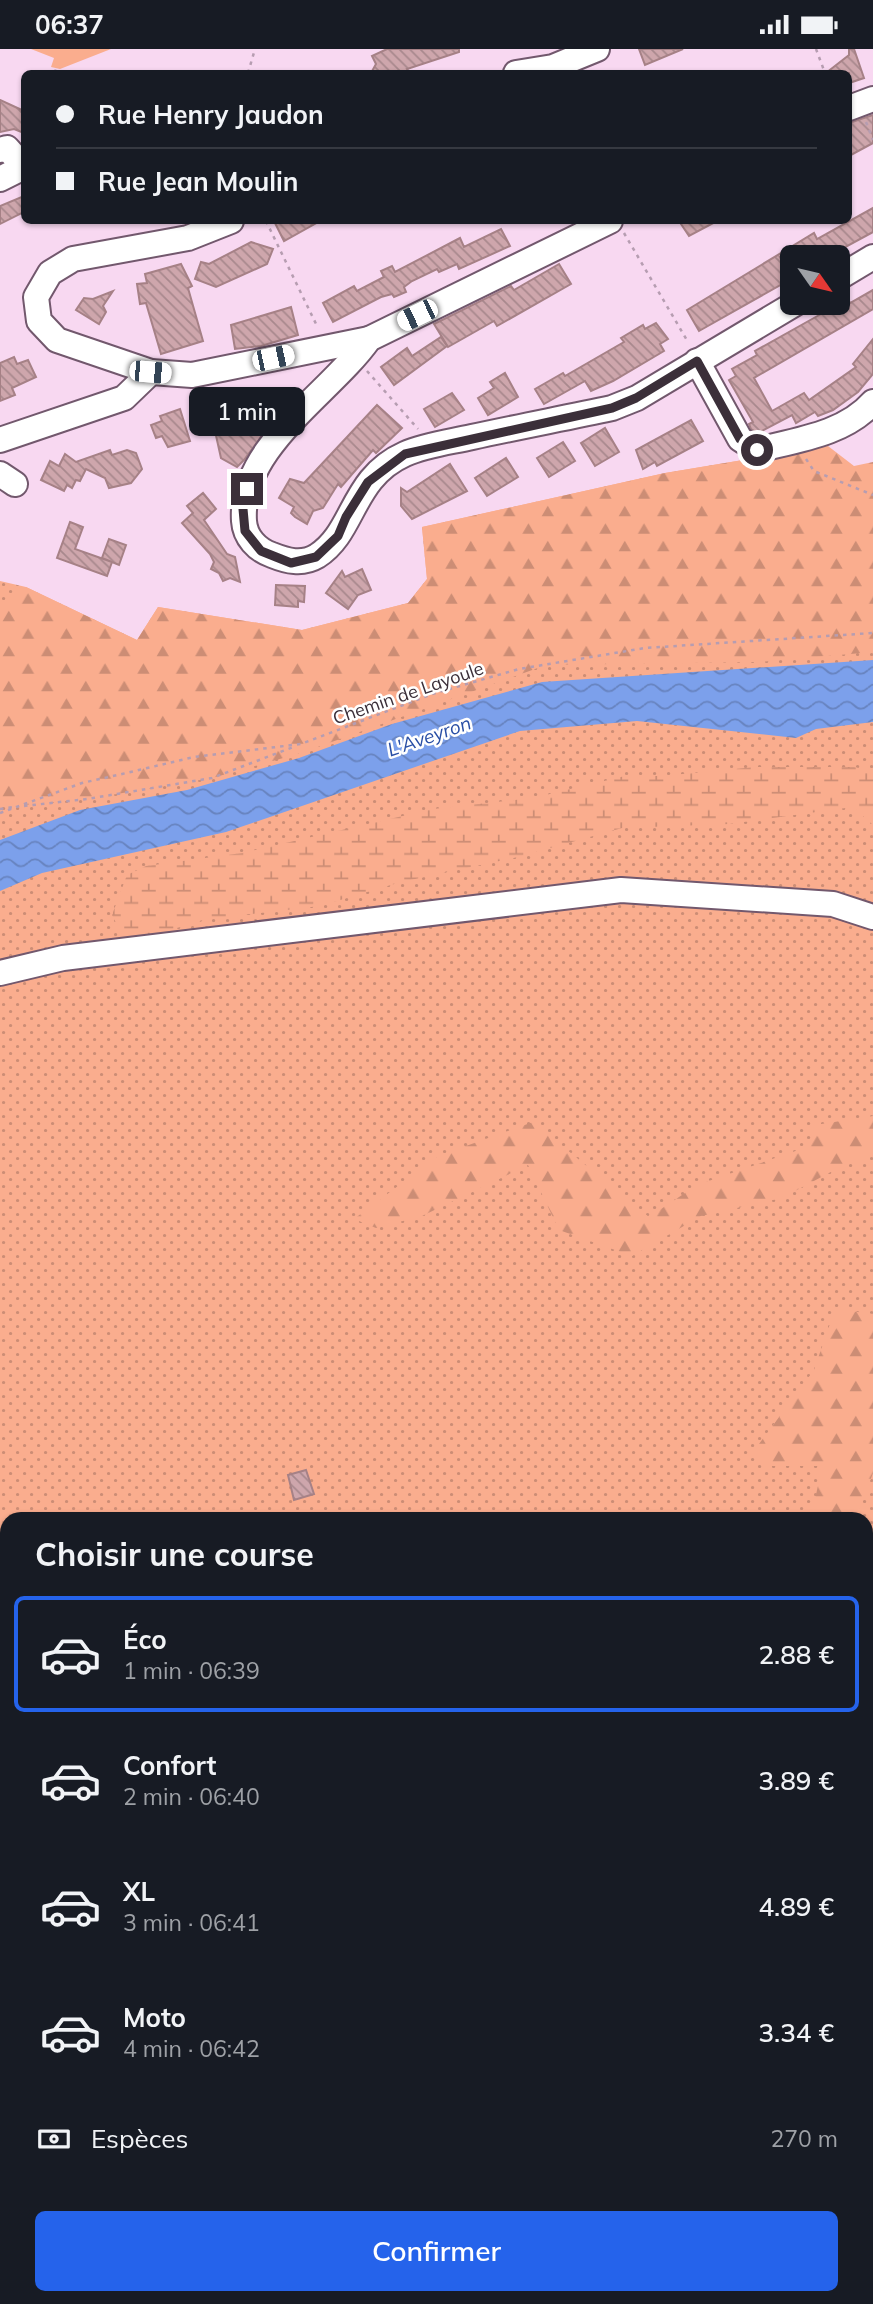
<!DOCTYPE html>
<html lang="fr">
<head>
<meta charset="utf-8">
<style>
	:root { --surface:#171b24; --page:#242831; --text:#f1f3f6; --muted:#9ea1a6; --line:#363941; --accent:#2563eb }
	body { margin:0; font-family:Mulish,sans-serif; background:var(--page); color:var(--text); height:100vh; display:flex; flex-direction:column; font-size:26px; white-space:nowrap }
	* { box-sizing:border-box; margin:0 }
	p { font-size:23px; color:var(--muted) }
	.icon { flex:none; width:38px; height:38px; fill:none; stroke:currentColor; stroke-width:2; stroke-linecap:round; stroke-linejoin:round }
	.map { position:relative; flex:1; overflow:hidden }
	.panel { position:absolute; left:0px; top:1463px; width:873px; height:793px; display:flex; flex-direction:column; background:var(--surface); border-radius:21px 21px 0 0; box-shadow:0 2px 5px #0004 }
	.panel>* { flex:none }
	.banner { position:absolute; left:21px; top:21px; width:831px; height:154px; border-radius:10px; box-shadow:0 2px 5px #0004; display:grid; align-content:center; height:154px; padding:0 35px; background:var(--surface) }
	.needle { width:46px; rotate:124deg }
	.buttons { position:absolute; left:780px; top:196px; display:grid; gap:14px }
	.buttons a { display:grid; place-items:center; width:70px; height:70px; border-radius:10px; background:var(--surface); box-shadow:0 2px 5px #0004; font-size:35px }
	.end { position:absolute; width:32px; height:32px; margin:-16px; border:9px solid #3b2f39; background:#fff; box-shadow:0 0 0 4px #fff }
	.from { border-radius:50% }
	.bubble { position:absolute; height:49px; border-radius:10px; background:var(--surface); box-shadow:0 2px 5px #0004; font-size:23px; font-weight:600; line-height:49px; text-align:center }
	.car { position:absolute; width:21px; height:42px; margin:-21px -10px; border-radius:9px; box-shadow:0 0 5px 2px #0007; background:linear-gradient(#fff 24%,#345 0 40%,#fff 0 76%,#345 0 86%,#fff 0) }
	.banner b { display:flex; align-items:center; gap:24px; height:66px; font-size:26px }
	.banner b+b { border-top:2px solid var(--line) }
	.banner i { width:18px; height:18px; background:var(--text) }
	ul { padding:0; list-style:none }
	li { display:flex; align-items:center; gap:21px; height:116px; margin:0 14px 10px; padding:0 21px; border:4px solid transparent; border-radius:10px }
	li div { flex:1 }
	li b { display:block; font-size:26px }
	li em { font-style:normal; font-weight:600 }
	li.on { border-color:var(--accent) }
	li>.icon { width:63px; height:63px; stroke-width:1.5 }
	h2 { padding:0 35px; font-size:32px; line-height:84px }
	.pay { display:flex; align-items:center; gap:18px; height:77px; padding:0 35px; font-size:26px }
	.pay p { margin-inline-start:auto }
	.cta { display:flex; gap:14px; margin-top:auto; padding:14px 35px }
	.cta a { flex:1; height:80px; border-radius:10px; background:var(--accent); color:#fff; font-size:28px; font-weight:600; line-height:80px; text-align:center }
	.status { display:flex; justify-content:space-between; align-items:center; height:49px; padding:0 35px; background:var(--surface); direction:ltr }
	.status svg { height:19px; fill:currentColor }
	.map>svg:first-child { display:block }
	.grass { fill:url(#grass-dots); fill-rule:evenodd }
	.forest { fill:url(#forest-firs) }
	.wetland { fill:url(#wetland-marsh) }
	.park { fill:#faad8e }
	.water { fill:url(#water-waves) }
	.building { fill:url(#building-back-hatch); stroke:#a68186; stroke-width:2 }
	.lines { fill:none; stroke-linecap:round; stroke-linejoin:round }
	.minor-casing { stroke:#72586d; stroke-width:28 }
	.path { stroke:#b69db1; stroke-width:2.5; stroke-dasharray:3.5 5; stroke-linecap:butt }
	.minor { stroke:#fff; stroke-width:24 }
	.route { stroke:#3b2f39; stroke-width:9 }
	.labels { text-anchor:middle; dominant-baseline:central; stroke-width:5; stroke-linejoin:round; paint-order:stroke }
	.street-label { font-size:18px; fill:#3b2f39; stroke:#fff }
	.water-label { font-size:19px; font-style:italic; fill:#284ea5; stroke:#fff }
</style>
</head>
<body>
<div class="status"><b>06:37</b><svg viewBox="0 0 49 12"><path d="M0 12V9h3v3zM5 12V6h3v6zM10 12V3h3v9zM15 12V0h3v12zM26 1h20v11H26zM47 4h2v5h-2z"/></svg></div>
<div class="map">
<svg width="873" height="2255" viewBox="0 0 873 2255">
	<defs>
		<pattern id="grass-dots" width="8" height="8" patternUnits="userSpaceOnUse" patternTransform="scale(1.75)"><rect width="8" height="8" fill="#faad8e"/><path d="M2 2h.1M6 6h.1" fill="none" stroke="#cc8d75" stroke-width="1.8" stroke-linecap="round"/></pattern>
		<pattern id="forest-firs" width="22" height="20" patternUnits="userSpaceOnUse" patternTransform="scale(1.75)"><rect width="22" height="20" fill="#faad8e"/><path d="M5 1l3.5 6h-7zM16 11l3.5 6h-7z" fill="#cc8d75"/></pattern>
		<pattern id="wetland-marsh" width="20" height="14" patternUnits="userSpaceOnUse" patternTransform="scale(1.75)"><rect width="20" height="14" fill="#faad8e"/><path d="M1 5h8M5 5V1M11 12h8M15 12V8" fill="none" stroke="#cc8d75"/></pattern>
		<pattern id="water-waves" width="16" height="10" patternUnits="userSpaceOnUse" patternTransform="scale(1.75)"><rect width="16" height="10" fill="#7ca0eb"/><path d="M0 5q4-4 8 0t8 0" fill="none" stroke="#6783bf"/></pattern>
		<pattern id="building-back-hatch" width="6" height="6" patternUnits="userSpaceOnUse" patternTransform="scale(1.75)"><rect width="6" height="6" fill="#cea6ac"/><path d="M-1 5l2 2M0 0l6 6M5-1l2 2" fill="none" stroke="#a8888d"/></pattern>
	</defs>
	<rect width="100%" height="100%" fill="#f8d8f1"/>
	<!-- grass -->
	<path class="grass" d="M828 397 839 433 873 422V2255H0V532L26 538 137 591 158 558 302 581 408 554 427 530 422 478 665 424ZM7 1470H866V2249H7Z"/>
	<!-- forest -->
	<g class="forest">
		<polygon points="828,397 854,417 873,413 873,603 760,613 546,616 301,704 212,729 87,750 5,758 0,748 0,557 26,538 137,591 158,558 302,581 408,554 427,530 422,478 665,424"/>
		<polygon points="873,1067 873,1107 842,1117 782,1149 701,1167 632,1207 559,1181 528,1116 422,1167 376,1179 354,1170 438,1107 533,1073 649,1168 697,1136 810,1097 815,1076"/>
		<polygon points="835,1260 873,1265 873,1424 856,1470 811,1470 822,1417 770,1417 753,1403 814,1321"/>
	</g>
	<!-- wetland -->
	<g class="wetland">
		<polygon points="755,718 854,718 873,722 873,776 853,758 729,775 622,779 518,808 401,833 320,857 210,870 140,889 123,888 112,866 127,826 146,817 242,804 433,760 533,749 625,727 662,727"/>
		<polygon points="873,1925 873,2025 866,2035 866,1930"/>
		<polygon points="606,2249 771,2249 767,2255 603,2255"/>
	</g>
	<!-- park -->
	<polygon class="park" points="31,0 111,0 60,20 51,18 54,9"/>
	<!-- water -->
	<polygon class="water" points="873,611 873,673 816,680 796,689 637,672 520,682 226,783 42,824 0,842 0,791 80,761 187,741 299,709 392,675 542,633"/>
	<!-- building -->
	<g class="building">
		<polygon points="387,0 459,0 459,3 407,20 410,24 371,24 376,15 372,7"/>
		<polygon points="639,0 683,0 645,16"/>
		<polygon points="849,0 854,0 864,29 849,34 849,24 826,24 849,6"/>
		<polygon points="0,51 24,62 24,84 14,80 0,83"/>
		<polygon points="873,66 873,94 849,107 849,74"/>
		<polygon points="24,147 24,163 0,175 0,157"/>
		<polygon points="873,159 873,183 827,208 780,208 791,230 699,282 687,261 814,184 817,190"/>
		<polygon points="274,172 320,172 284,192"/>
		<polygon points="679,172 717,172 689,187"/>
		<polygon points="501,180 510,197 459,220 457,215 439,223 437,220 412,232 404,238 406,243 394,248 392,245 381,248 333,273 323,254 354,237 357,242 384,228 381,222 392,217 395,223 460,189 464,198"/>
		<polygon points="251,193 273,200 267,215 216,238 195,230 201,213 209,215"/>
		<polygon points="181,215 192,237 188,239 203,292 161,305 146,254 140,255 137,235 147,234 145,225"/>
		<polygon points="559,215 571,235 497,277 494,272 448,298 434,275 511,237 514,241"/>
		<polygon points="873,241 873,260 754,329 772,362 804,344 809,351 856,318 853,315 873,290 873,325 858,343 833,361 818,367 815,363 796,374 792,366 758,384 751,380 749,375 753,373 729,331 736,327 732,320 757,306 755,302 821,265 848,250 850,254"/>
		<polygon points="113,242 103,257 106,263 99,275 76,261 84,249 93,250"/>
		<polygon points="291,258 298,286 261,297 235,300 231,276"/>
		<polygon points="656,274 668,290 660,295 664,302 613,332 591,342 585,332 544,355 535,340 563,324 565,327 624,293 621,289 643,276 645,280"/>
		<polygon points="441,288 447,297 394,336 381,318 407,299 412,307"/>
		<polygon points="14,308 17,315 28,311 36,328 12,339 15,346 0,352 0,314"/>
		<polygon points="505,324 518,348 488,366 478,349 494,339 490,333"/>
		<polygon points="452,344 464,361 435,378 424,360"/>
		<polygon points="377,356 402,379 376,404 373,401 341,438 338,435 323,459 313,462 307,475 295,468 291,464 294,458 279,449 290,430 304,434"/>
		<polygon points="180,360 190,392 168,398 162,387 156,389 151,376 162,372 160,367"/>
		<polygon points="262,366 277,366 244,411 237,418 221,409 215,382 227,380 234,376 233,373"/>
		<polygon points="691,371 703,392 657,417 655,413 643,420 636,401"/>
		<polygon points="605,379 619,403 595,417 581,394"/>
		<polygon points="563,393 575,412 549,428 537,409"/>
		<polygon points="110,401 112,406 127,401 136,404 142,420 131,434 109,439 105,429 86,420 80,432 76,431 72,439 67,436 64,442 41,431 50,412 59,417 65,405 76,413"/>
		<polygon points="506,409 518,428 487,447 475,429"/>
		<polygon points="450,415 467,442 412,470 401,457 401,439 407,443"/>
		<polygon points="203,444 216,460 204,471 227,505 235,508 240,533 230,529 223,532 219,524 211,520 214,513 210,505 182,474 193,464 187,457"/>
		<polygon points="70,473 83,478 75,500 112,513 102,509 109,490 126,496 119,516 112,513 107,527 57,509"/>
		<polygon points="362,520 371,541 358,546 348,560 326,544 342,522 345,528"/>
		<polygon points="276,536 305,537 304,553 298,552 298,558 275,556"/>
		<polygon points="306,1421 314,1445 294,1451 288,1426"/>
	</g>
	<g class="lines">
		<defs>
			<g id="minor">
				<polyline points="516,24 553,18 597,0"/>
				<polyline points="849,59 873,50"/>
				<polyline points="0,101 7,99 24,118"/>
				<polyline points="0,130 24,118"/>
				<polyline points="231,172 188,189 73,210 50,224 36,248 39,272 57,291 151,323 192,326 369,290"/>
				<path d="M610 172 369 290C331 344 239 398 244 472 245 488 257 501 272 506 287 512 302 516 317 507 355 483 351 429 405 405 425 396 450 393 472 388 518 378 565 369 612 359L637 349 796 254"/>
				<polyline points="838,229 873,208"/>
				<path d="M697 312 740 390 757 401C797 391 845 385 873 353"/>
				<polyline points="0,391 124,349 151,323"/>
				<polyline points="0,425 15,435"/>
				<polyline points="0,924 63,909 621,841 833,855 873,868"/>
				<polyline points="866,1605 873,1593"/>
				<polyline points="0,1803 7,1803"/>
				<polyline points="866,1879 873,1878"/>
				<polyline points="421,2255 429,2249"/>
			</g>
		</defs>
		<!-- minor casing -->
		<use href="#minor" class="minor-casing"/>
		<!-- path -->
		<g class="path">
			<polyline points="816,0 825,24"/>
			<polyline points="55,24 56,20"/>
			<polyline points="248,24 255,0"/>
			<polyline points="866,73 873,91"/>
			<polyline points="266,172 318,279"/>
			<polyline points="624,184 688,293"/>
			<polyline points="367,322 418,380"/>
			<polyline points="806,410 814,422 873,446"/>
			<polyline points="24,757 87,750 212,729 296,697"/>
			<polyline points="0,760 14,758"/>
			<polyline points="0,764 82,734 122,725 194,708 301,695 432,645 519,620 645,599 873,584"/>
			<polyline points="866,1767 873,1766"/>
		</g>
		<!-- minor -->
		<use href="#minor" class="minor"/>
	</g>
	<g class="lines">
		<!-- route -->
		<polyline class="route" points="247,440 243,460 245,482 261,502 291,514 316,508 338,487 346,468 368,433 405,405 612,359 636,349 697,312 740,390 757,401"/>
	</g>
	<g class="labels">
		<!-- street labels -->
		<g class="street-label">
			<text transform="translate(408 644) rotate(-19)">Chemin de Layoule</text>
		</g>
		<!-- water labels -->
		<g class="water-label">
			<text transform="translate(429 687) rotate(-19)">L'Aveyron</text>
		</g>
	</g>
</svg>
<div class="buttons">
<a><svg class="needle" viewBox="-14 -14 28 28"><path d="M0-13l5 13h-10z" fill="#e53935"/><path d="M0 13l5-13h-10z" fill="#9ea1a6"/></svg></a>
</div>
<i class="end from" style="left:757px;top:401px"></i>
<i class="end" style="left:247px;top:440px"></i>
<div class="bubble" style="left:189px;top:338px;width:116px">1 min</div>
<i class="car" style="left:417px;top:266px;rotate:244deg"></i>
<i class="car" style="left:273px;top:309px;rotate:78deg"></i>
<i class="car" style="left:150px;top:323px;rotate:95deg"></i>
<div class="banner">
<b><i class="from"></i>Rue Henry Jaudon</b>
<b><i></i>Rue Jean Moulin</b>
</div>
<section class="panel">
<h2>Choisir une course</h2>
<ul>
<li class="on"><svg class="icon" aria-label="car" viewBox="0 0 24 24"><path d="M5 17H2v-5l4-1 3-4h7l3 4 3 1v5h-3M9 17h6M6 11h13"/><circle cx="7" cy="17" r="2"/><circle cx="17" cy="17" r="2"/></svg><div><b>Éco</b><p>1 min · 06:39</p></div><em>2.88 €</em></li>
<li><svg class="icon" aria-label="car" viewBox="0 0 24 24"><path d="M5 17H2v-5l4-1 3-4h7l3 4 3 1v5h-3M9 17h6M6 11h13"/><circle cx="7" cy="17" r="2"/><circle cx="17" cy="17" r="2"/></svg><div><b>Confort</b><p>2 min · 06:40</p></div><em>3.89 €</em></li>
<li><svg class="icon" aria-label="car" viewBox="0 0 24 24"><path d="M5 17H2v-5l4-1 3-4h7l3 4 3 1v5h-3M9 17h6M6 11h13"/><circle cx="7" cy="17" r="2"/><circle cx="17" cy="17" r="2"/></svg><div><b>XL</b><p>3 min · 06:41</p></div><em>4.89 €</em></li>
<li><svg class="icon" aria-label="car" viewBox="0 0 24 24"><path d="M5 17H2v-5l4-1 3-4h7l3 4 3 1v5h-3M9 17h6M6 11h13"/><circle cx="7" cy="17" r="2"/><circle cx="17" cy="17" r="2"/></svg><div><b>Moto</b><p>4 min · 06:42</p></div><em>3.34 €</em></li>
</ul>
<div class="pay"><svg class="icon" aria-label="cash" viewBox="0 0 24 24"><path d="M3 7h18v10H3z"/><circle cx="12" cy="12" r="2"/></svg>Espèces<p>270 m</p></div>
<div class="cta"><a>Confirmer</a></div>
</section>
</div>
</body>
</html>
